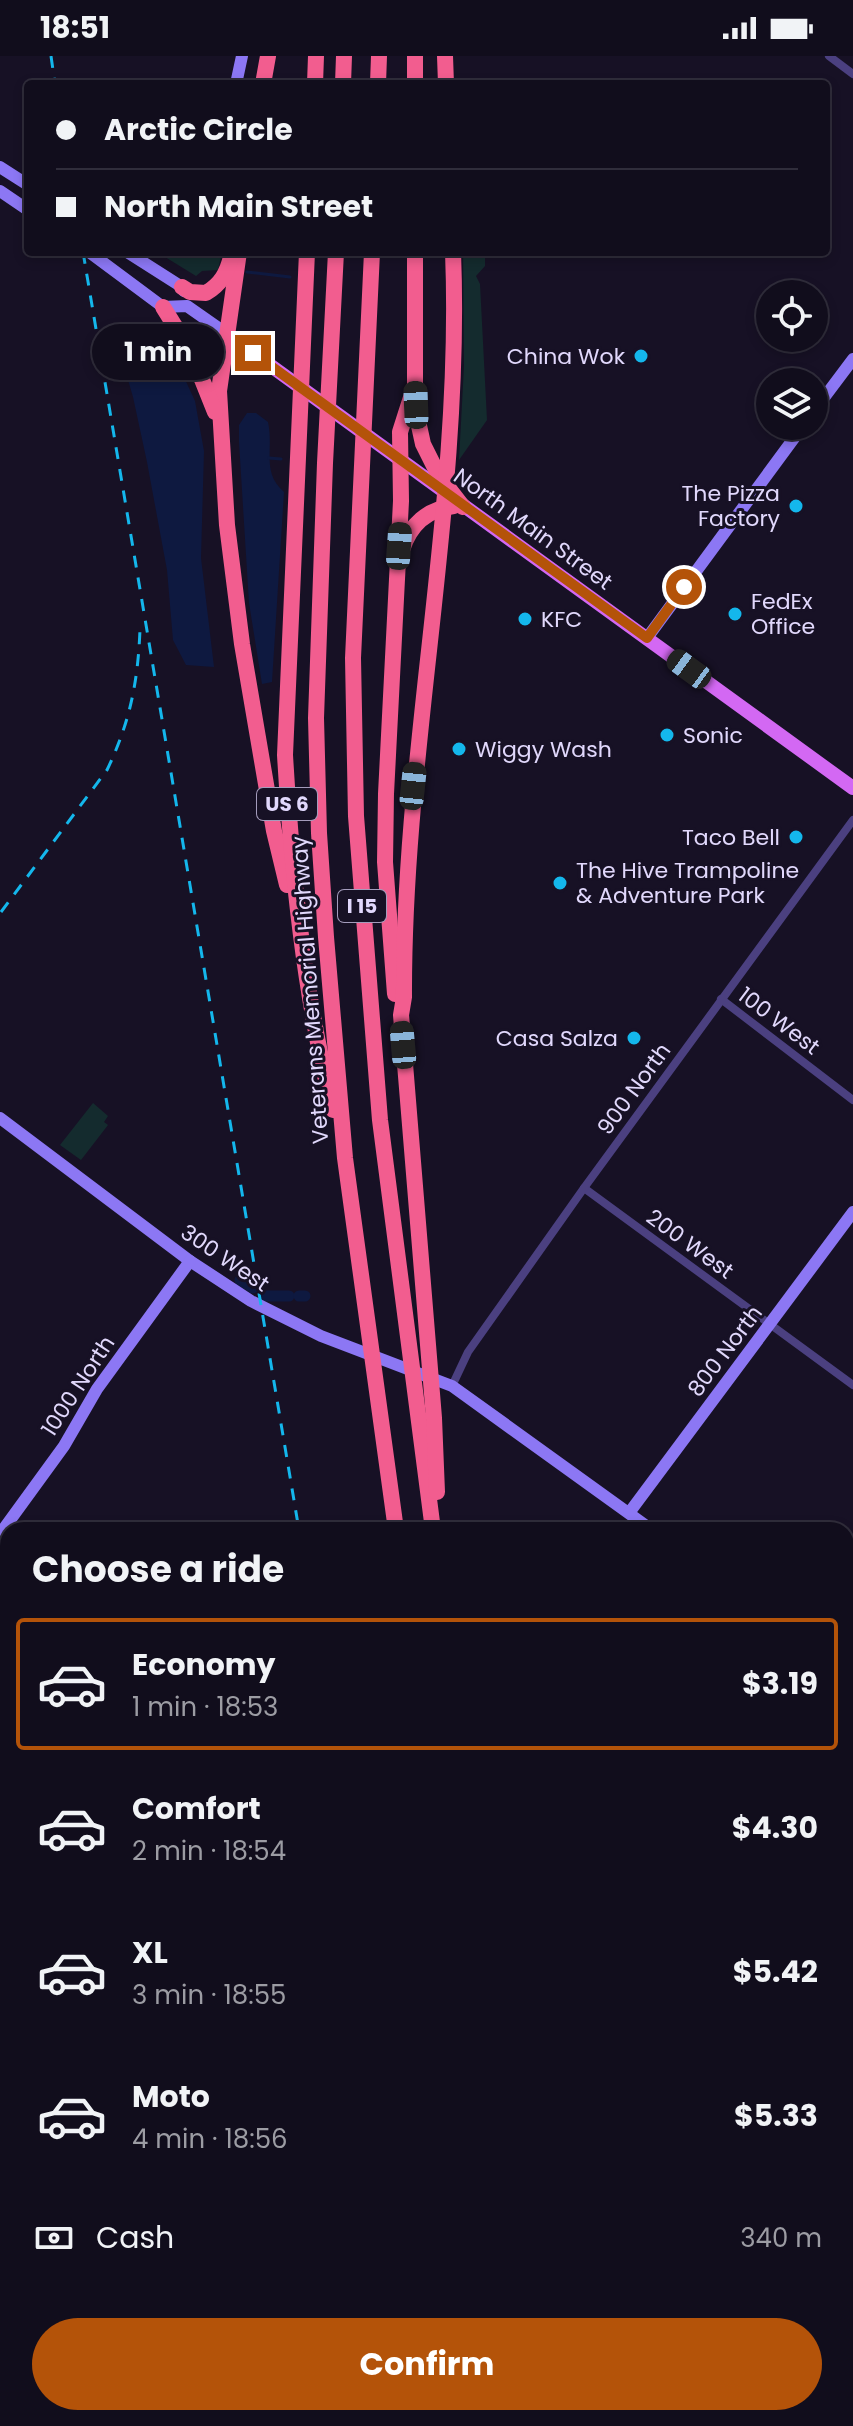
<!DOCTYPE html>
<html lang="en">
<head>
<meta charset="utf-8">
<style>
	:root { --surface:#110d1c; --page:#1a1625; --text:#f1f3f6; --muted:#9c9ca3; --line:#302d3b; --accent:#b45309 }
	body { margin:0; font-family:Poppins,sans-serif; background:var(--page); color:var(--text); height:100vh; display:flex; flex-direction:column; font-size:30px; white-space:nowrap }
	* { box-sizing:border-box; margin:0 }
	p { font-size:26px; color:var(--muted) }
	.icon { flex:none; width:44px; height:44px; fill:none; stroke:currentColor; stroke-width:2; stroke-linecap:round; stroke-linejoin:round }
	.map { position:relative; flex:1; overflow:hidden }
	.sheet { position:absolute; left:0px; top:1466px; width:854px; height:904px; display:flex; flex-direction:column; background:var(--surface); border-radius:24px 24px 0 0; box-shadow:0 4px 12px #0003,0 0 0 2px var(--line) }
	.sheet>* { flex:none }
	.banner { position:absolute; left:24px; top:24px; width:806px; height:176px; border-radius:8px; box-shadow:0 4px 12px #0003,0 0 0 2px var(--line); display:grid; align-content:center; height:176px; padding:0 32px; background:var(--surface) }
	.controls { position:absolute; left:756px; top:224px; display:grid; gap:16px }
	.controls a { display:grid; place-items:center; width:72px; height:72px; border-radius:50%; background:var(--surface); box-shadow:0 4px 12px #0003,0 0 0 2px var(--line); font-size:40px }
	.end { position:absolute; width:36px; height:36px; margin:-18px; border:10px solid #b45309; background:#fff; box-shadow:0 0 0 4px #fff }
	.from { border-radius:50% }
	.bubble { position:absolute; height:56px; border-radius:28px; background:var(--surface); box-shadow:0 4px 12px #0003,0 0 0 2px var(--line); font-size:26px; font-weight:700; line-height:56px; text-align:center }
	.car { position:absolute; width:24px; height:48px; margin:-24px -12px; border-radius:10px; box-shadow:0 0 6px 2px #0007; background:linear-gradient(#222 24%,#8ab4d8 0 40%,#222 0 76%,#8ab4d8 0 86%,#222 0) }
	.banner b { display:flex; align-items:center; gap:28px; height:76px; font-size:30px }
	.banner b+b { border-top:2px solid var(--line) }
	.banner i { width:20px; height:20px; background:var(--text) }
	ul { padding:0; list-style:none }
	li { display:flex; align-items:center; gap:24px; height:132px; margin:0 16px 12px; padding:0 16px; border:4px solid transparent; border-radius:8px }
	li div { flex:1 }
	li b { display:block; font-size:30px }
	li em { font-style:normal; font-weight:700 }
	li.on { border-color:var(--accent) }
	li>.icon { width:72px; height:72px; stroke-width:1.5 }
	h2 { padding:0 32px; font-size:36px; line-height:96px }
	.pay { display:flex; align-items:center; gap:20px; height:88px; padding:0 32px; font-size:30px }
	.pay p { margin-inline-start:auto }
	.button { display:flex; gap:16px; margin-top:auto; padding:16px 32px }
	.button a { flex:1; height:92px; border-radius:48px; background:var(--accent); color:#fff; font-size:32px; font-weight:700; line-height:92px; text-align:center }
	.status { display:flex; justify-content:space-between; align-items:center; height:56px; padding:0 40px; background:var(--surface); direction:ltr }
	.status svg { height:22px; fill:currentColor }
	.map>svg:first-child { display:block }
	.green { fill:#142b2e }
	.water { fill:#0e1940 }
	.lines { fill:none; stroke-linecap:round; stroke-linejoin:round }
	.stream { stroke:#0e1940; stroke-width:3 }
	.canal { stroke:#0e1940; stroke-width:11 }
	.street { stroke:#4b4080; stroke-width:8 }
	.secondary { stroke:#8c77f4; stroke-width:12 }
	.primary { stroke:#d368f3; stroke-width:14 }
	.highway { stroke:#f25d8f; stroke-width:16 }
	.rail { stroke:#14b7ec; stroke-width:3; stroke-dasharray:12 10; stroke-linecap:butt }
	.route { stroke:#b45309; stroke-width:10 }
	.poi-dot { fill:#14b7ec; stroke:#171125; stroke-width:3 }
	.labels { text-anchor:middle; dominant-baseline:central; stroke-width:6; stroke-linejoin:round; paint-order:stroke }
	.shield { fill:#171125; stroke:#a49cbc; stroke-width:2 }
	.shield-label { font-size:20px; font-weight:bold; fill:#e1d8fc }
	.poi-label { font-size:22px; fill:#e1d8fc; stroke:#171125; text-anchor:start }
	.street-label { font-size:22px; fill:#e1d8fc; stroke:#171125 }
</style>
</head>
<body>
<div class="status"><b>18:51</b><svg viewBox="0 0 49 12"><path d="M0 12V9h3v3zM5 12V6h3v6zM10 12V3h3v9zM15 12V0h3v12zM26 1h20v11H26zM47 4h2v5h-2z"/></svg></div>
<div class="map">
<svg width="853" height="2370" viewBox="0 0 853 2370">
	<rect width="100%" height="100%" fill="#171125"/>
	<!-- green -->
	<g class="green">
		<polygon points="157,196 191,199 222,196 218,214 202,215 196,220"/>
		<polygon points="463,196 485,196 485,210 476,220 480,228 487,364 459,404 464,310"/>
		<polygon points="93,1047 108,1060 104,1066 108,1069 81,1104 60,1089"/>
	</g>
	<!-- water -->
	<g class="water">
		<polygon points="135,276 158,285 177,306 195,345 204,395 201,502 214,611 186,609 173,584 167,514 147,406 133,341 121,300 124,284"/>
		<path d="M247 357H256L268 366C274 394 261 416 284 436L272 626 262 628 249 547 239 386V369Z"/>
	</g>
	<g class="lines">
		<!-- stream -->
		<g class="stream">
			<polyline points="247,216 290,221"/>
			<polyline points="269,402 281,403"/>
		</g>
		<!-- canal -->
		<g class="canal">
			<polyline points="240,1224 253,1232"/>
			<polyline points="266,1240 289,1240"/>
			<polyline points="299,1240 305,1240"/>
		</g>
		<!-- street -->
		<g class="street">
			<polyline points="829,0 853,18"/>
			<polyline points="721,943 853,1044"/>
			<polyline points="584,1132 853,1329"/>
			<polyline points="452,1330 468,1296 584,1132 853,764"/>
			<polyline points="846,1558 853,1549"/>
			<polyline points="846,1791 853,1796"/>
			<polyline points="846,1918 853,1909"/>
			<polyline points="846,2174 853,2179"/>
			<polyline points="846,2345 853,2350"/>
			<polyline points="662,2362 663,2370"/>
		</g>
		<!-- secondary -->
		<g class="secondary">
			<polyline points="236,28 242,0"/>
			<polyline points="0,111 28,129"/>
			<polyline points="0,135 28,154"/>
			<polyline points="89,196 163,251 187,250 227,278"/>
			<polyline points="127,196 182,231 184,235"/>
			<polyline points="814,355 853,303"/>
			<polyline points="647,582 803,370"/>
			<polyline points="0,1062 190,1205 251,1245 321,1280 452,1330 652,1474"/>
			<polyline points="629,1457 853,1156"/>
			<polyline points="0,1478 64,1390 97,1333 190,1205"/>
			<polyline points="846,1614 853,1619"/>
		</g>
		<!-- primary -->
		<polyline class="primary" points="227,278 853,732"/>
		<!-- highway -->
		<g class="highway">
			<polyline points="445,0 446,28"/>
			<polyline points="263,28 268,0"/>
			<polyline points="315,28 316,0"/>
			<polyline points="343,28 344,0"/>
			<polyline points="378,28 379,0"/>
			<polyline points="415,28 415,0"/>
			<polyline points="239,196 219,335 227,469 242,588 274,775 287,829"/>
			<path d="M307 196 285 699C292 817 304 939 333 1054"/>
			<polyline points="336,196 325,407 316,662 319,777 326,881 345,1102 396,1474"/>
			<polyline points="372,196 353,602 356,760 380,1064 433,1474"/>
			<polyline points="415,196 415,329 418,365 423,388 439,420 463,451"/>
			<path d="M182 231 190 236 206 237C221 228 227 217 231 201"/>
			<polyline points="163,251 191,296 215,356"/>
			<path d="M402 494C410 468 428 453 454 450"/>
			<polyline points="395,938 385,806 386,738 401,445 400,376 415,329"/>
			<path d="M437 1436 434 1362 401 959 404 941C403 691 463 446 453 196"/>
			<polyline points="517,2362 518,2370"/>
			<polyline points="547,2362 548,2370"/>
		</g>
		<!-- rail -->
		<g class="rail">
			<polyline points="51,0 55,28"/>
			<polyline points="83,196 299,1474"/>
			<path d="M1 856 107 714C130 666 138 626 140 573"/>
			<polyline points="449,2362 450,2370"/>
		</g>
	</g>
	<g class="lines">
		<!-- route -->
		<polyline class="route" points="253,297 647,582 684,531"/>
	</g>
	<!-- markers -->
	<g class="poi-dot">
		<circle cx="641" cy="300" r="8"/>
		<circle cx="796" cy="450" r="8"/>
		<circle cx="735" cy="558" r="8"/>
		<circle cx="525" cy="563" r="8"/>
		<circle cx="667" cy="679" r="8"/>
		<circle cx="459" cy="693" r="8"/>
		<circle cx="796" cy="781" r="8"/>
		<circle cx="560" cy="827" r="8"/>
		<circle cx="634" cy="982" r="8"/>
	</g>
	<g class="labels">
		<!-- shield labels -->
		<g class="shield">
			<rect x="257" y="732" width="60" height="32" rx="6"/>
			<rect x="338" y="834" width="48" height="32" rx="6"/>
		</g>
		<g class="shield-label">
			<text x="287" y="748">US 6</text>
			<text x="362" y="850">I 15</text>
		</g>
		<!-- poi labels -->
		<g class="poi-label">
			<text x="625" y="300" text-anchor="end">China Wok</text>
			<text x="780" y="437" text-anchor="end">The Pizza<tspan x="780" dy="25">Factory</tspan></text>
			<text x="751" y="545">FedEx<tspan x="751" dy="25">Office</tspan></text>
			<text x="541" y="563">KFC</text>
			<text x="683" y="679">Sonic</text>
			<text x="475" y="693">Wiggy Wash</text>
			<text x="780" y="781" text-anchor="end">Taco Bell</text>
			<text x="576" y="814">The Hive Trampoline<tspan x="576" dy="25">&amp; Adventure Park</tspan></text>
			<text x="618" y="982" text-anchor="end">Casa Salza</text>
		</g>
		<!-- street labels -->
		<g class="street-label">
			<text transform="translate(533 473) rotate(36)">North Main Street</text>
			<text transform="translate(310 934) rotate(-94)">Veterans Memorial Highway</text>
			<text transform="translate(779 965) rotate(37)">100 West</text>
			<text transform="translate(634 1033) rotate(-54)">900 North</text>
			<text transform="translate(690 1188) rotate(36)">200 West</text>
			<text transform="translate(225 1202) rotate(34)">300 West</text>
			<text transform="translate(725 1295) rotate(-53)">800 North</text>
			<text transform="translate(78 1330) rotate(-57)">1000 North</text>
		</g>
	</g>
</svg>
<div class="controls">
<a><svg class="icon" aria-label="locate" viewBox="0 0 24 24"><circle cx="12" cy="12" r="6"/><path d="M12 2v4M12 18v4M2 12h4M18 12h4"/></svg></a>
<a><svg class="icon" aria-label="layers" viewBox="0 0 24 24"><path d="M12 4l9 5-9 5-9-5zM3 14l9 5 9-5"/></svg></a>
</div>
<i class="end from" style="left:684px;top:531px"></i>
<i class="end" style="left:253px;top:297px"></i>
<div class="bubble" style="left:92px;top:268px;width:132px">1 min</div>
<i class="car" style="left:416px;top:349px;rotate:358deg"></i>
<i class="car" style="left:399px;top:490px;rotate:4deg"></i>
<i class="car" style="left:689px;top:613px;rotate:306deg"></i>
<i class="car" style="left:413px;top:730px;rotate:6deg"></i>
<i class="car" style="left:403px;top:989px;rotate:355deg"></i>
<div class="banner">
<b><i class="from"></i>Arctic Circle</b>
<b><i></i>North Main Street</b>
</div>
<section class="sheet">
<h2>Choose a ride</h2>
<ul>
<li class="on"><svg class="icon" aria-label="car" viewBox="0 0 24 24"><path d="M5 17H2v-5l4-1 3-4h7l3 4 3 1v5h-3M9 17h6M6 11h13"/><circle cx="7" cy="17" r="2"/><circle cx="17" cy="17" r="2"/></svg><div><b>Economy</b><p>1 min · 18:53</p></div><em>$3.19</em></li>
<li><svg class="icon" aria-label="car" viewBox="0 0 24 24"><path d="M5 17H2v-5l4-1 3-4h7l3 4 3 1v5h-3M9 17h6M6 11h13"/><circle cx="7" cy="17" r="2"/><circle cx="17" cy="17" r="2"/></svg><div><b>Comfort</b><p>2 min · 18:54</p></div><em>$4.30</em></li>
<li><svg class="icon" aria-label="car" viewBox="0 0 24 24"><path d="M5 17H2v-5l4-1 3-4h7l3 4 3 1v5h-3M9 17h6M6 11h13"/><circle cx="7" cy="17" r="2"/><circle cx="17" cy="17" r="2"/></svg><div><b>XL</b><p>3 min · 18:55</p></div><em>$5.42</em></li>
<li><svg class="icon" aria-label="car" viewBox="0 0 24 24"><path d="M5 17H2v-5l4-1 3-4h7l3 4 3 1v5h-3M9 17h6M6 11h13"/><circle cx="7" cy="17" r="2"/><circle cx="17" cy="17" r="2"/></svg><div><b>Moto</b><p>4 min · 18:56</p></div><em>$5.33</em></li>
</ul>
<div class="pay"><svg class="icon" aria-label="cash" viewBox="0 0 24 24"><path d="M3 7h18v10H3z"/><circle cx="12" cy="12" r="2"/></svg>Cash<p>340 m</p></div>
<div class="button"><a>Confirm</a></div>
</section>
</div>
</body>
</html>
